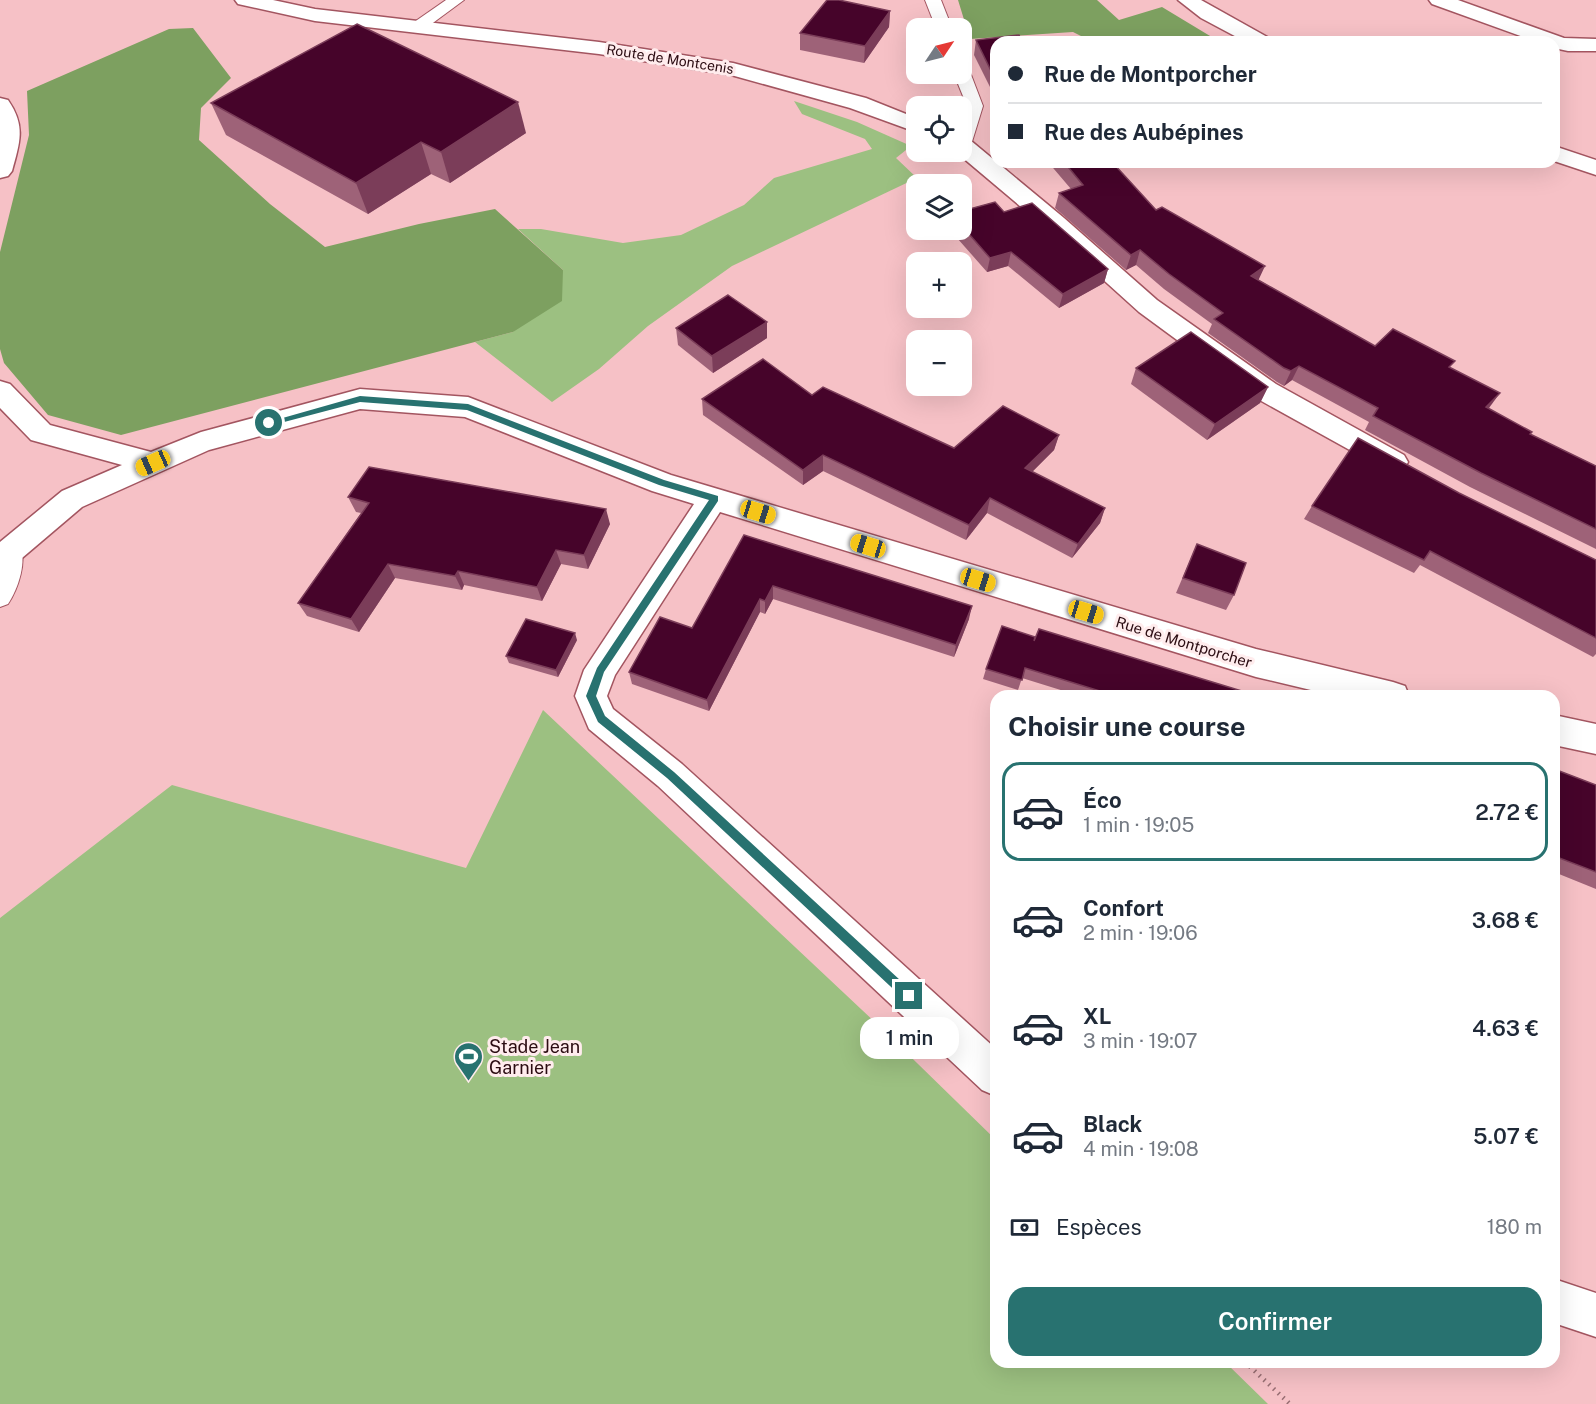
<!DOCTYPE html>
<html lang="fr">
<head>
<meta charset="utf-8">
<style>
	:root { --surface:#fff; --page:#f2f2f3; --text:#1f2937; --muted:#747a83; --line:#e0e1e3; --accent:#287270 }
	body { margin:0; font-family:"Public Sans",sans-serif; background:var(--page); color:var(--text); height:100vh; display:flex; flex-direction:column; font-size:22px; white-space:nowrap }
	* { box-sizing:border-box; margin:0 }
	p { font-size:20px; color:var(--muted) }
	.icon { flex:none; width:33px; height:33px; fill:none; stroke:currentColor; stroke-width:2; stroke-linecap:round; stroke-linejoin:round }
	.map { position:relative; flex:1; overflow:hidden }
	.panel { position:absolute; left:990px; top:690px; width:570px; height:678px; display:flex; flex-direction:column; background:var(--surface); border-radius:18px; box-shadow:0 6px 24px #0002 }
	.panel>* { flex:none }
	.guide { position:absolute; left:990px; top:36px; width:570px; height:132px; border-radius:18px; box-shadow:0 6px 24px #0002; display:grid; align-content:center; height:132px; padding:0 18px; background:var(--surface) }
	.needle { width:39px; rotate:55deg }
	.buttons { position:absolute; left:906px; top:18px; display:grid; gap:12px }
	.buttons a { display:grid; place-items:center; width:66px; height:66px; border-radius:12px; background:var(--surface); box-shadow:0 6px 24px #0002; font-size:30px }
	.end { position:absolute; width:27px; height:27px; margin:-14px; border:8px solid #287270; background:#fff; box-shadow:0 0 0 3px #fff }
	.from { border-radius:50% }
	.bubble { position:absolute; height:42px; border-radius:18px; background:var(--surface); box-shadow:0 6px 24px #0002; font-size:20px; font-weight:600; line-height:42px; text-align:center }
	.car { position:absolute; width:18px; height:36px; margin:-18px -9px; border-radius:8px; box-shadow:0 0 4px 2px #0007; background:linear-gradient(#f5c518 24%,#345 0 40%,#f5c518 0 76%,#345 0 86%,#f5c518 0) }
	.guide b { display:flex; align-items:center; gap:21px; height:57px; font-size:22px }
	.guide b+b { border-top:2px solid var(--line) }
	.guide i { width:15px; height:15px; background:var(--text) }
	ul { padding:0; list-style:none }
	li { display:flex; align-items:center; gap:18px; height:99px; margin:0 12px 9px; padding:0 6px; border:3px solid transparent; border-radius:18px }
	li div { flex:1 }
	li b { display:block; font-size:22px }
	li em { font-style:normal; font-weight:600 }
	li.selected { border-color:var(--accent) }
	li>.icon { width:54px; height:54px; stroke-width:1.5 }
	h2 { padding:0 18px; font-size:27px; line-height:72px }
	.pay { display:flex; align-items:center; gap:15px; height:66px; padding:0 18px; font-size:22px }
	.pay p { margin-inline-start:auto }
	.primary-button { display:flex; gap:12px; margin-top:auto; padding:12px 18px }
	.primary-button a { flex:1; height:69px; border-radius:18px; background:var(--accent); color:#fff; font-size:24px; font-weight:600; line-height:69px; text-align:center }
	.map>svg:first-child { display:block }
	.green { fill:#9cc081 }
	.forest { fill:#7da060 }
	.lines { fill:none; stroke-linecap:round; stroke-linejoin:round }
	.lane-casing { stroke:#a35560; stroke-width:2 }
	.street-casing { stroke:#a35560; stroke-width:3 }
	.secondary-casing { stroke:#a35560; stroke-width:3 }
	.path { stroke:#986e73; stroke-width:4.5; stroke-dasharray:1.5 5; stroke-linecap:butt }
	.lane { fill:#fff; fill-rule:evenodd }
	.street { fill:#fff; fill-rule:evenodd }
	.secondary { fill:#fff; fill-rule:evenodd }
	.wall { fill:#9e6278 }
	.shaded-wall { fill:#7b3d59 }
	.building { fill:#46042a; stroke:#7b3d59; stroke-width:1.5 }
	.route { fill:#287270 }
	.labels { text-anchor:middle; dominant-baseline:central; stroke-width:6; stroke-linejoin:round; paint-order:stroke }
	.far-street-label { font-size:14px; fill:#2b0c12; stroke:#ffeced }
	.street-label { font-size:15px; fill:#2b0c12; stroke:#ffeced }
	.near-poi-label { font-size:18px; fill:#2b0c12; stroke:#ffeced; text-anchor:start }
</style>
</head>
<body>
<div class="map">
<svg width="1596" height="1404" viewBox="0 0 1596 1404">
	<rect width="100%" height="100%" fill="#f6c1c6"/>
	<!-- green -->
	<g class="green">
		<polygon points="794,101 857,122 911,146 896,158 917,178 732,266 648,326 599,369 552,402 475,342 513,332 563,270 518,229 541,229 623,243 681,235 744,205 774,178 872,149 865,139 802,114"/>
		<polygon points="543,710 878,1025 996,1140 996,1362 1225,1362 1268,1404 0,1404 0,918 172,785 466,868"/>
	</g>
	<!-- forest -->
	<g class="forest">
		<polygon points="958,0 1097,0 1119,20 1162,7 1220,42 1093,42 1073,32 970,39"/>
		<polygon points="193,28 231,78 201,108 199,140 270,204 325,247 419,224 495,209 563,270 562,301 513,332 121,435 48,415 4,363 0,349 0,252 29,135 27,91 169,29"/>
	</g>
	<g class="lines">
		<defs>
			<g id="lane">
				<polygon points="446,0 464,0 422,31 410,31 408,28 410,25"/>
				<polygon points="925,0 941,0 952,28 936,28"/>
				<polygon points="962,67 970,72 983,106 971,145 968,149 962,150 962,121 967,106 954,74 962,74"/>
				<path d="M11 541 19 544C28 560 18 589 8 604L0 607V549L3 544Z"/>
			</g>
			<g id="street">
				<polygon points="1178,0 1201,0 1269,38 1272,42 1246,42 1201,18"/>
				<polygon points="1429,0 1458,0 1564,38 1596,39 1596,51 1568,51 1554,48 1554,42 1537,42 1432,4"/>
				<path d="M0 98 8 100C26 126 20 142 12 171L8 176 0 178Z"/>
				<polygon points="1554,146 1596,160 1596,175 1554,161"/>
				<polygon points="0,381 10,384 50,425 151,452 201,432 360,389 468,397 671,475 1256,649 1393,682 1405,686 1409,696 1336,696 1256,677 720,512 615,675 607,696 613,709 682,764 996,1049 996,1096 982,1090 658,786 589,729 575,696 584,670 694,504 652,491 465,417 360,409 209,450 82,507 22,558 0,568 0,542 62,491 122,465 31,440 0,408"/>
				<polygon points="1554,715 1596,724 1596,754 1554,745"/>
				<polygon points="1554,1279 1596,1293 1596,1337 1554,1323"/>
			</g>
			<g id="secondary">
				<polygon points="235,0 273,0 315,9 599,42 733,63 866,98 916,118 916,132 850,108 731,75 599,54 315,21 238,4"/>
				<polygon points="962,138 970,140 1064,218 1157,300 1276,384 1404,455 1408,462 1404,469 1394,473 1384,469 1256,398 1139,312 1046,228 956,152 962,152"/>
			</g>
		</defs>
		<!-- lane casing -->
		<use href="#lane" class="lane-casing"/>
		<!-- street casing -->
		<use href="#street" class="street-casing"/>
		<!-- secondary casing -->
		<use href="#secondary" class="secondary-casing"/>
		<!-- path -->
		<polyline class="path" points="1245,1362 1290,1404"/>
		<!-- lane -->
		<use href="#lane" class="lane"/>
		<!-- street -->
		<use href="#street" class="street"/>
		<!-- secondary -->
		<use href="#secondary" class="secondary"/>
	</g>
	<!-- wall -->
	<g class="wall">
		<polygon points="890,11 889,27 864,63 800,50 800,33"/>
		<polygon points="976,40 996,42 996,99 974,55"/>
		<polygon points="211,103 526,133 450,183 431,174 368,214 226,135"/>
		<polygon points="1048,162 1112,162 1156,210 1259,280 1375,346 1451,368 1488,409 1530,434 1596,466 1596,549 1470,487 1365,430 1369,422 1292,380 1284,386 1277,382 1208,333 1212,324 1164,289 1136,265 1126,270 1055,208 1059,193 1071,189"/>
		<polygon points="962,211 1004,212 1108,269 1104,283 1059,308 1008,266 987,272 950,230 962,230"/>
		<polygon points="767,322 767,338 713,373 678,345 676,328"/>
		<polygon points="1136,368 1268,387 1260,403 1207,440 1131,384"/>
		<polygon points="812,395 954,448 1059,435 1054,450 1032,472 1105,508 1100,523 1072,558 987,513 966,540 823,471 803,485 703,415 702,399"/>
		<polygon points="1459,493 1596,560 1596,654 1593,657 1420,565 1414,573 1304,519 1312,506"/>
		<polygon points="348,497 610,524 588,569 561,564 542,601 464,585 462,590 395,578 359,632 307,616 298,603 361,513 356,512"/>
		<polygon points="744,535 969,619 954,657 773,599 765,614 760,612 709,711 632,684 629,672 692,628"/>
		<polygon points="1197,544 1234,595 1226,610 1176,593"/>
		<polygon points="1035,637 1258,696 1080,696 1022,678 1018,690 983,679 986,669"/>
		<polygon points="577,640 558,677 509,663 506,656"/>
		<polygon points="1554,769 1596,785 1596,889 1554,872"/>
	</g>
	<!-- shaded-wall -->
	<g class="shaded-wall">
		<polygon points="890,11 889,27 864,63 865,46"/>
		<polygon points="518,102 526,133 450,183 441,152"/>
		<polygon points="421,142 431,174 368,214 356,183"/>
		<polygon points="1140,250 1136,265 1126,270 1131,255"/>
		<polygon points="1011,252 1008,266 987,272 990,258"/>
		<polygon points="1265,266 1258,281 1251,276"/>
		<polygon points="1108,269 1104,283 1059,308 1063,294"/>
		<polygon points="767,322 767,338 713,373 712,356"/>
		<polygon points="1299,366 1292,380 1284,386 1291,371"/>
		<polygon points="1268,387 1260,403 1207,440 1215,424"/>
		<polygon points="1500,393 1489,408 1475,422 1486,407"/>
		<polygon points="1059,435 1054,450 1021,483 1025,468"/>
		<polygon points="823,455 823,471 803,485 803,470"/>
		<polygon points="990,498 987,513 966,540 969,525"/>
		<polygon points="1105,508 1100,523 1072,558 1078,544"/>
		<polygon points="606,509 610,524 588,569 584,555"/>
		<polygon points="556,550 561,564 542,601 537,587"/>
		<polygon points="388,564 395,578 359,632 351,619"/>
		<polygon points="458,571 464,585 462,590 455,576"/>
		<polygon points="773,586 773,599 765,614 765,601"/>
		<polygon points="760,599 760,612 709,711 707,700"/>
		<polygon points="972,606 969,619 954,657 956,645"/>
		<polygon points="575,633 577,640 558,677 556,670"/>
	</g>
	<!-- building -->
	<g class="building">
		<polygon points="827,0 839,0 890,11 865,46 800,33"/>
		<polygon points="357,24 518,102 441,152 421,142 356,183 211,103"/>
		<polygon points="1019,35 1022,42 996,42 996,81 976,40"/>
		<polygon points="1064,162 1112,162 1156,210 1162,207 1265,266 1251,276 1375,346 1393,329 1455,361 1449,367 1500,393 1486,407 1532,432 1530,434 1596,466 1596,529 1481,473 1373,416 1378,408 1299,366 1291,371 1284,368 1214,319 1223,313 1169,274 1140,250 1131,255 1059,193 1083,185"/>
		<polygon points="995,202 1004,212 1032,203 1108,269 1063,294 1011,252 990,258 962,226 962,211"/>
		<polygon points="728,295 767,322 712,356 676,328"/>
		<polygon points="1191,332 1268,387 1215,424 1136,368"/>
		<polygon points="763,359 812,395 823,387 954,448 1003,406 1059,435 1025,468 1105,508 1078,544 990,498 969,525 823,455 803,470 702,399"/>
		<polygon points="1358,438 1459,493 1596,560 1596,638 1430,551 1424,560 1312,506"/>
		<polygon points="369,467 606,509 584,555 556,550 537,587 458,571 455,576 388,564 351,619 298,603 369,503 348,497"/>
		<polygon points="744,535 972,606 956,645 773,586 765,601 760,599 707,700 629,672 660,617 692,628"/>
		<polygon points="1197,544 1246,563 1234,595 1183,578"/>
		<polygon points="526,619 575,633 556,670 506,656"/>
		<polygon points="1002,626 1035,637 1034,641 1039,629 1258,696 1116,696 1025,668 1022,680 986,669"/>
		<polygon points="1554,769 1596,785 1596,872 1554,856"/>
	</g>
	<!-- route -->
	<polygon class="route" points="360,396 468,404 664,480 718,496 718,501 604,672 596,696 605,716 674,772 913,992 913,1000 905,1000 667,778 598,722 586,696 597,668 709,500 659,485 467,410 360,402 269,426 265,423"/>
	<!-- icons -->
	<defs>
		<symbol id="stadium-pin" viewBox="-11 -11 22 30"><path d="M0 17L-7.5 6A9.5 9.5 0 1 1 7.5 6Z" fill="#287270" stroke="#ffeced"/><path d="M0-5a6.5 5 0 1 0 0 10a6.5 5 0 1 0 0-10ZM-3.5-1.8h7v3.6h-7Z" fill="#fff"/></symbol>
	</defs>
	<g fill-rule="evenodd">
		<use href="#stadium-pin" x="452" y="1040" width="33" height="45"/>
	</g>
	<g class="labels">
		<!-- far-street labels -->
		<g class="far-street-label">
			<text transform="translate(670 59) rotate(9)">Route de Montcenis</text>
		</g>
		<!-- street labels -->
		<g class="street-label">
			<text transform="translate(1184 642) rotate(17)">Rue de Montporcher</text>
		</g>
		<!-- near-poi labels -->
		<g class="near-poi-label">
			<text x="489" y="1046">Stade Jean<tspan x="489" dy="21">Garnier</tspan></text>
		</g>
	</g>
</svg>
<div class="buttons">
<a><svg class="needle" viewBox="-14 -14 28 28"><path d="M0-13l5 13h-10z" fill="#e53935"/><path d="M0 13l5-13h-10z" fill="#747a83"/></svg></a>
<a><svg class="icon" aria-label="locate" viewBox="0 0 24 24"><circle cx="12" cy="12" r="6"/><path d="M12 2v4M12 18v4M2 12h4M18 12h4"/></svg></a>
<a><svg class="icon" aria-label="layers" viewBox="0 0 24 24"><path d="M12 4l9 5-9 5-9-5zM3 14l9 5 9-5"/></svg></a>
<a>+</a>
<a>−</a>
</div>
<i class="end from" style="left:269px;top:423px"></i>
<i class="end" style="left:909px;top:996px"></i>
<div class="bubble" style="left:860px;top:1017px;width:99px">1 min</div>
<i class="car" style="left:153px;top:463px;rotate:246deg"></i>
<i class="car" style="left:758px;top:512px;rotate:107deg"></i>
<i class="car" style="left:868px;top:546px;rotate:287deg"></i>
<i class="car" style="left:978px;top:580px;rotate:107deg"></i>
<i class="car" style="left:1086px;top:612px;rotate:107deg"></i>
<div class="guide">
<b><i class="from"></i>Rue de Montporcher</b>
<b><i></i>Rue des Aubépines</b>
</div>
<section class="panel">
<h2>Choisir une course</h2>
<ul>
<li class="selected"><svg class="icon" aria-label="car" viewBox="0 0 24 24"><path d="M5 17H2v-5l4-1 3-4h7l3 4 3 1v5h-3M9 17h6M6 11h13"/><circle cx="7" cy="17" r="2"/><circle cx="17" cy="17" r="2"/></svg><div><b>Éco</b><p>1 min · 19:05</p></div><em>2.72 €</em></li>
<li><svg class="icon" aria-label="car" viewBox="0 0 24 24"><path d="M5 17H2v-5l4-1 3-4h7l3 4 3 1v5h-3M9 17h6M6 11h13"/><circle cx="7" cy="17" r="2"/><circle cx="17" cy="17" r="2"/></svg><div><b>Confort</b><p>2 min · 19:06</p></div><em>3.68 €</em></li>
<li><svg class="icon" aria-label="car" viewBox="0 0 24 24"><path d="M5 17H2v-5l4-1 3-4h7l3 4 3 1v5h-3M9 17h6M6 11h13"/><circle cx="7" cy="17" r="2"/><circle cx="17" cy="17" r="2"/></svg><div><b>XL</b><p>3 min · 19:07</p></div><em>4.63 €</em></li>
<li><svg class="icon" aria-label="car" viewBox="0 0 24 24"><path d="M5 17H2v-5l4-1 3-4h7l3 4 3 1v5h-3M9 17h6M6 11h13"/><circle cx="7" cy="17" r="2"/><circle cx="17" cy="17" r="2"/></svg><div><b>Black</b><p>4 min · 19:08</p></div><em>5.07 €</em></li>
</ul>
<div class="pay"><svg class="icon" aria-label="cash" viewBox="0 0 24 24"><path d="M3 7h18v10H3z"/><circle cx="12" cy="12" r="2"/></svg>Espèces<p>180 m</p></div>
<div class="primary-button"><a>Confirmer</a></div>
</section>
</div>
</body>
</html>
